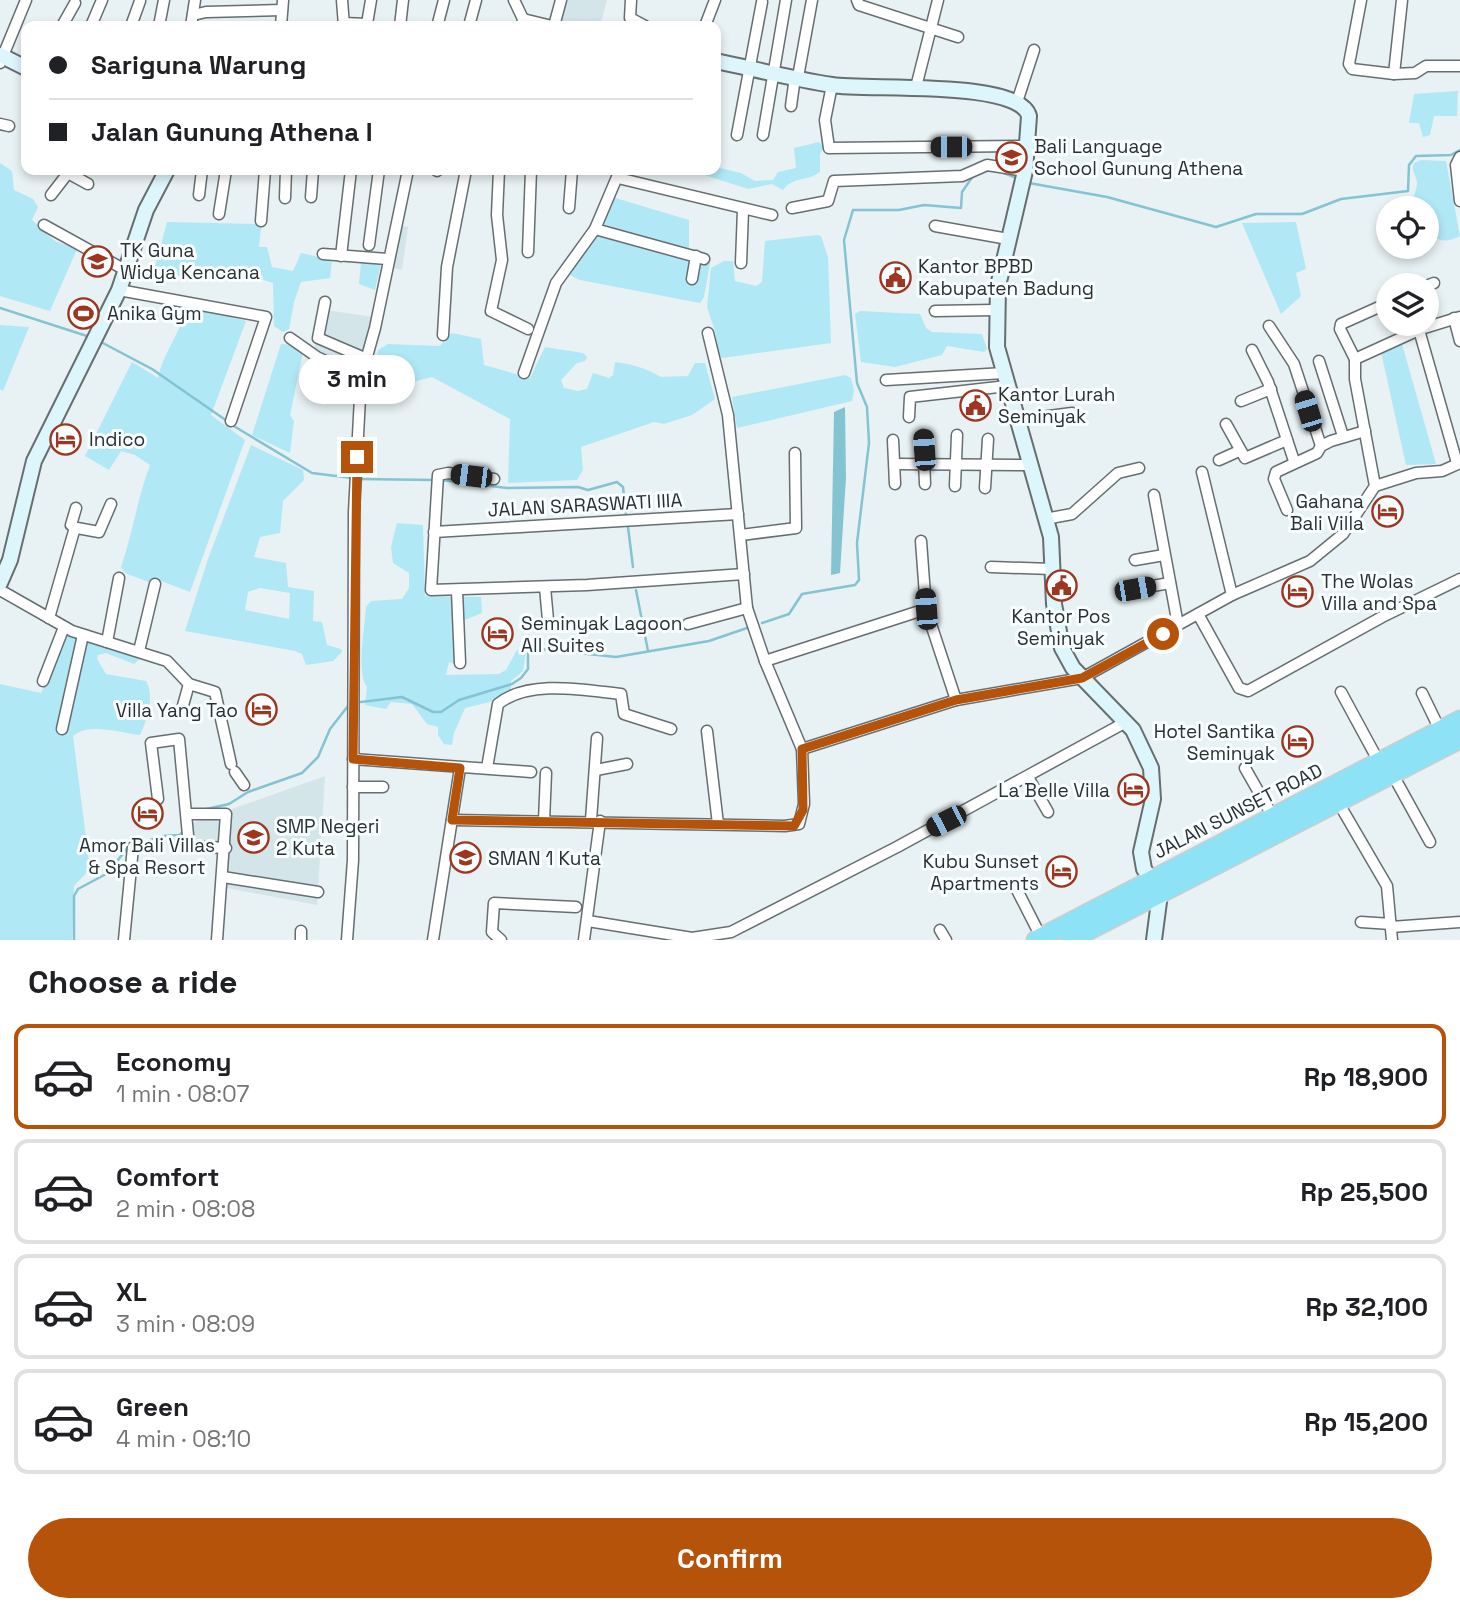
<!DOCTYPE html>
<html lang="en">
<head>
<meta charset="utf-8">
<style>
	:root { --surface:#fff; --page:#f2f2f2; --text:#202124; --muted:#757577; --line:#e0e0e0; --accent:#b45309 }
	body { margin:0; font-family:"Space Grotesk",sans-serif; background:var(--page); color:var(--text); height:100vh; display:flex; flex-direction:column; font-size:26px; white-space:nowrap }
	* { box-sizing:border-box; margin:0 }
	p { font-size:23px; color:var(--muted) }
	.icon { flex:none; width:38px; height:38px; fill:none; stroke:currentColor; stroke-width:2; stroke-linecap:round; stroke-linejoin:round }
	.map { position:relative; height:940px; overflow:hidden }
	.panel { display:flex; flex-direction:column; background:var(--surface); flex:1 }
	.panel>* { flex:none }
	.top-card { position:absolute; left:21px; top:21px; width:700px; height:154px; border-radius:14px; box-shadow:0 4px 10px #0003; display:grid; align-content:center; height:154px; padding:0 28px; background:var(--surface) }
	.buttons { position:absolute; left:1376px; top:196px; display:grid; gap:14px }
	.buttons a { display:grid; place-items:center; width:63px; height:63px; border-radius:50%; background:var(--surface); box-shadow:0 4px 10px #0003; font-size:35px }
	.end { position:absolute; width:32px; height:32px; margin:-16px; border:9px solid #b45309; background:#fff; box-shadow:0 0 0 4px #fff }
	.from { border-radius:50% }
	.bubble { position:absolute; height:49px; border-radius:24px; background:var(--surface); box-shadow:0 4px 10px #0003; font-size:23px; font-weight:700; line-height:49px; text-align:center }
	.car { position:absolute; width:21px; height:42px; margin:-21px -10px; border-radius:9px; box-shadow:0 0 5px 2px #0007; background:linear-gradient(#222 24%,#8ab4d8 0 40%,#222 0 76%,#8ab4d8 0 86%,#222 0) }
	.top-card b { display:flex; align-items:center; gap:24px; height:66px; font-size:26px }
	.top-card b+b { border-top:2px solid var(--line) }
	.top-card i { width:18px; height:18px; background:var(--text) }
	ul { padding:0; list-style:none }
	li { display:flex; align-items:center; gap:21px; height:105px; margin:0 14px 10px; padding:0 14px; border:4px solid var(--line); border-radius:14px }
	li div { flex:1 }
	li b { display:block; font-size:26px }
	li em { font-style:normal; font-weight:700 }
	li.selected { border-color:var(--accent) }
	li>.icon { width:63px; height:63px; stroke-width:1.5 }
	h2 { padding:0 28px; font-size:32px; line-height:84px }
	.button { display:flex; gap:14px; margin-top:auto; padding:14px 28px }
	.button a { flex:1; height:80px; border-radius:42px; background:var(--accent); color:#fff; font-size:28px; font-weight:700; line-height:80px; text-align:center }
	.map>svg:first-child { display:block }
	.built { fill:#d3e5e9 }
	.green { fill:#b1e8f5; fill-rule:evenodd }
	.water { fill:#84c3d2 }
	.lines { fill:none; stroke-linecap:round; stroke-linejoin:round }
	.stream { stroke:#84c3d2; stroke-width:2.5 }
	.street-casing { stroke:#666e70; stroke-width:13 }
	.secondary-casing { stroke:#666e70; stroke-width:18 }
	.highway-casing { stroke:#cccdce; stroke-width:21 }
	.street { stroke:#fff; stroke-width:10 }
	.secondary { stroke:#ddf6fc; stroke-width:14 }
	.highway { stroke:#8ee2f6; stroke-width:18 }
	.route { stroke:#b45309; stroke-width:9 }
	.labels { text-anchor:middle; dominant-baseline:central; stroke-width:6; stroke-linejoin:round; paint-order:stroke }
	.poi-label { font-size:19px; fill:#2c3031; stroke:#f8feff; text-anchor:start }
	.street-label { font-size:19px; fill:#2c3031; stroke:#f8feff }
</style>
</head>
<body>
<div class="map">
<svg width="1460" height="940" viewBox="0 0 1460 940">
	<rect width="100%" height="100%" fill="#e8f1f3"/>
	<!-- built -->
	<g class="built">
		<polygon points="563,0 607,0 600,26 557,26"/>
		<polygon points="397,225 408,227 402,270 388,267"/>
		<polygon points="326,310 380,318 370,372 343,364 314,349"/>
		<polygon points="325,776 317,905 227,888 228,856 183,852 187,825"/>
	</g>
	<!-- green -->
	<g class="green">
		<polygon points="1458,91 1457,116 1434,116 1430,135 1423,137 1419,123 1409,123 1414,94"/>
		<path d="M819 142 824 147 820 154V172C805 183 795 175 783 190L772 184 748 189 689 170H716V167L741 173 755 181 773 180 778 172 796 168 794 148Z"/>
		<path d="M1421 160 1446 161 1460 236C1435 249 1426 232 1426 208H1413C1412 198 1415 194 1417 185 1418 176 1410 172 1414 163Z"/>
		<polygon points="0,163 12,171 14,190 33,199 38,207 32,220 55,241 77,249 50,311 0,296"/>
		<polygon points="612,197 689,220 689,250 709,260 710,264 704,297 700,303 580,280 570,275 596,237"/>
		<path d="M167 222 258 224 261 227 259 247H267L272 267 293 271 301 253 332 260 330 278 301 282 294 302 289 329 283 332 274 326 273 283C236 269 186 285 154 271Z"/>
		<polygon points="1296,222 1306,269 1296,273 1301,296 1281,314 1242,223"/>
		<polygon points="817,235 821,236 828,257 831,343 722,358 718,354 715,331 707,307 711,268 724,261 733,261 735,281 756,286 762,282 765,241"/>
		<polygon points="374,261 381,264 375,290 359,284 361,263"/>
		<path d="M197 307 246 321 211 415 245 440 190 592 156 579 151 583 125 573 121 567C133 533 137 499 150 465L135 455 121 451 109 470 85 456 132 362 158 378C163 353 179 336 185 311Z"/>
		<polygon points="860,311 920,314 926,328 932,332 982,334 987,349 984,352 947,346 942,355 895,367 861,362 855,314"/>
		<polygon points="0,325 29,327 3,391 0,389"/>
		<path d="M452 333 481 339 484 365 530 378 545 347 583 353 587 357 585 361 577 363 561 380 564 388 578 391 587 389 593 373 609 378 613 375 615 362C632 364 648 369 661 377L688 376 695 363H705L715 399 692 415 664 424 654 422 581 447 583 470 577 480 508 483 510 419 432 377 391 388 372 387 378 350 388 344 440 346Z"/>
		<polygon points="281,344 293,345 303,352 290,415 294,421 290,453 252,435"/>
		<polygon points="1402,344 1436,464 1406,465 1381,352"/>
		<polygon points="845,375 851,378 854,390 852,401 737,428 732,397"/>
		<path d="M251 445 303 470 304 480 283 501 280 533 260 537 254 557 286 563 288 587 314 591 313 621 322 622 327 645 341 649 342 652 333 661 306 665 302 654 295 651 185 631 208 559ZM260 588 290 593 289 619 245 610 248 592Z"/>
		<path d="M397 523 423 525 425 596 481 597 482 613 455 624V664L449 662 446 675 499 674 506 670 517 650 526 651 523 671 511 681V692L498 700 465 708 454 733 452 745 444 744 438 735V727L427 724 412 704 391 702 386 709 365 705 367 687C356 674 365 625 366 607L371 601 402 599 409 588V573L393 563 391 547Z"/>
		<path d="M66 634 139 655 140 659 134 664 106 653 98 655 97 659 106 674 146 681C155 697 147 720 140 735 121 733 88 722 73 736L90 869 74 886 72 940H0V684L41 693Z"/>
	</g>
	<!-- water -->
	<polygon class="water" points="845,407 846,477 840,573 831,575 834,412"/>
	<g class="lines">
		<!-- stream -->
		<g class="stream">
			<polyline points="999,171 1019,179"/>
			<polyline points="1029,183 1107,197 1216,227 1256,214 1302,214 1341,199 1408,191 1409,165 1416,156 1451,155 1460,150"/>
			<polyline points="0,308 90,337"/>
			<polyline points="99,341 152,369 227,421"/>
			<polyline points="232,425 312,473 352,478"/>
			<polyline points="358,479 435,480"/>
			<polyline points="442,480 507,488 578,487 588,490 617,482 623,487 626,515"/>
			<polyline points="628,527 633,567"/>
			<polyline points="636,590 648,651"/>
			<polyline points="762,623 789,614 802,594 855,585 859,580 857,543 869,443 867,407 857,383 844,240 853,210 899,210 924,205 961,208 962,192 973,176"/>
			<polyline points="361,702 402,697 433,712 441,712 459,700 512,684 521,678 528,669 528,654 532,648 616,657 709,641 747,628"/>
			<polyline points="202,810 229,804 248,792 302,773 318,757 330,729 348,706"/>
			<polyline points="74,940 74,896 78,889 108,873 128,847 163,836 180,835 183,831"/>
		</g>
		<defs>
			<g id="street">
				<polyline points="342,0 344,26"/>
				<polyline points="514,0 523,19 522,26"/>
				<polyline points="631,0 630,18 645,26"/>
				<polyline points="857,0 859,5 958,37"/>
				<polyline points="1361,0 1349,64 1352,69 1394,74 1415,73 1426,66 1460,66"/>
				<polyline points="193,15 206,12 282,10"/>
				<polyline points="523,19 552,26"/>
				<polyline points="344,23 367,24 371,0"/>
				<polyline points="62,26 75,3"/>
				<polyline points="91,26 102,0"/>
				<polyline points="131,26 140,1"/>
				<polyline points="159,26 164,0"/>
				<polyline points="191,26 195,0"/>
				<polyline points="281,26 283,0"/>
				<polyline points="400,26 403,0"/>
				<polyline points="441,26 438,23 444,0"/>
				<polyline points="469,26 476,0"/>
				<polyline points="554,26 561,0"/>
				<polyline points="705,26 715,0"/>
				<polyline points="0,63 26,0"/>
				<polyline points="1394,74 1402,0"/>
				<polyline points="798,77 812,0"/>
				<polyline points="832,85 825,120 829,148 1027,146"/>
				<polyline points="916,87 938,0"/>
				<polyline points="1017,102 1034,50"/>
				<polyline points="791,106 795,77"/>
				<polyline points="0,124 9,126"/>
				<polyline points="737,135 762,2"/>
				<polyline points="763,135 786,0"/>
				<polyline points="1460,157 1456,165 1460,201"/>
				<polyline points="499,170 497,215 502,260 491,311 528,329"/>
				<polyline points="437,171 437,170"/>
				<polyline points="618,178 772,215"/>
				<polyline points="51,195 68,173 88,184"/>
				<polyline points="199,195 202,170"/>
				<polyline points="311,197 313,170"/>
				<polyline points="285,198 286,170"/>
				<polyline points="569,208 572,170"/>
				<polyline points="792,208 828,201 834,181 962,176 987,165 1025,171"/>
				<polyline points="219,214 226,170"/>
				<polyline points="261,221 265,170"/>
				<polyline points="44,225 127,271"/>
				<polyline points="935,226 1008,239"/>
				<polyline points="595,229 704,259"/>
				<polyline points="369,245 379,170"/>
				<polyline points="528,252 531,170"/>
				<polyline points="323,254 387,259"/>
				<polyline points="341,256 351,170"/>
				<polyline points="741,263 743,210"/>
				<polyline points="692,279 696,256"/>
				<polyline points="1426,286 1434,283"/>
				<polyline points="119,290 266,317 231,421"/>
				<polyline points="325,302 318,338 367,359"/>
				<polyline points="935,311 995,310"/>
				<polyline points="1454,318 1460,341"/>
				<polyline points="1269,326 1294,364 1321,446"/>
				<polyline points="1419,330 1457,463"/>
				<polyline points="443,335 447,267 466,170"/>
				<polyline points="290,338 317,357 361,378"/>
				<polyline points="1252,350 1268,382 1294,461"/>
				<polyline points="1355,359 1340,329 1341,324 1388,303"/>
				<polyline points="1319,361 1343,436"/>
				<polyline points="524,373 556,283 595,229 620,170"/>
				<polyline points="886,380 1004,373"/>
				<polyline points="1241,401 1271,389"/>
				<polyline points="909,417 910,397 1007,386"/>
				<polyline points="1018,420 1072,413"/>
				<polyline points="1226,424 1245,458 1287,440"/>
				<polyline points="923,435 925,484"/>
				<polyline points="893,440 895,484"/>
				<polyline points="1219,460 1239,451"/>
				<polyline points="895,464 1029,465"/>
				<polyline points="1202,472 1232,595"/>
				<polyline points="494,479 448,473 438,475 431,590 587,585 744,574"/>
				<polyline points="955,486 957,435"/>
				<polyline points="1375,486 1416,473 1442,471 1460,463"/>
				<polyline points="985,488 988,439"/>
				<polyline points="1154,495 1178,625"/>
				<polyline points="76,508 71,525 76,528"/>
				<polyline points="1287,510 1274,479 1276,472 1317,453 1321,446 1331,441 1365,431"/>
				<polyline points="1045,519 1072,514 1118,473 1139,468"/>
				<polyline points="434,532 738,514"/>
				<polyline points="741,535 796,528 795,453"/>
				<polyline points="921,541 926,609 956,700"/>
				<polyline points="1135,560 1164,555"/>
				<polyline points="991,567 1052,569"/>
				<polyline points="545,587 548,620"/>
				<polyline points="1135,589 1170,583"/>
				<polyline points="0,590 72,631 167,661 189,684 215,692 231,764"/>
				<polyline points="457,591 460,663"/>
				<polyline points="1198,614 1239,688 1248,691 1382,617 1460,579"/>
				<polyline points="49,618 74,531 77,528 99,532 111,504"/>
				<polyline points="688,624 747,608"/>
				<polyline points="107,642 119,578"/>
				<polyline points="139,651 155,584"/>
				<polyline points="765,661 926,609"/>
				<polyline points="43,681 64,627"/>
				<polyline points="1341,692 1379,762"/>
				<polyline points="1422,693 1440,730"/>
				<polyline points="182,709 189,684"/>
				<polyline points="62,729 83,635"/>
				<polyline points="707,731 718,824"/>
				<polyline points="802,749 956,700 1082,678 1232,595 1310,561 1343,534 1375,486 1355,379 1355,359 1421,329 1460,317"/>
				<polyline points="353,759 531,772"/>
				<path d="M487 768 498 704C529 679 584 690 621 694L624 714 671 729"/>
				<polyline points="1245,768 1273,817"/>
				<polyline points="596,770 627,764"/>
				<polyline points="235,772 244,785"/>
				<polyline points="1393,775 1430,842"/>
				<polyline points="1028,777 1048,812"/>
				<polyline points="353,787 383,787"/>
				<polyline points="158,799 151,743 179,739 189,846 226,848"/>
				<polyline points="1338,802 1387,886 1392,940"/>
				<polyline points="188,814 226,814 217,940"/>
				<polyline points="452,820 785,826 799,824 804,804 802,749 765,661 747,608 728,415 708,333"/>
				<polyline points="591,820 597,738"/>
				<polyline points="544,821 546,773"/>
				<polyline points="223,877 318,892"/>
				<polyline points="1015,886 1041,937"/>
				<polyline points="588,921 692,938 731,932 897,847 1126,722"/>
				<polyline points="1361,922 1391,924"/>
				<polyline points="1391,927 1460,922"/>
				<polyline points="940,930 946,940"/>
				<polyline points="124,940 133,847"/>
				<polyline points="301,940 301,931"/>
				<polyline points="347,940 353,860 354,512 361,378 375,328 408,170"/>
				<polyline points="433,940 460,768"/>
				<polyline points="501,940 492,932 494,903 576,907"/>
				<polyline points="584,940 600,821"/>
			</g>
			<g id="secondary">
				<polyline points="0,55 26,68"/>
				<path d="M716 61C754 69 794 79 832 85 866 91 1019 79 1029 116L1025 171 998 286 997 347 1051 537 1054 604 1062 648 1073 668 1133 730 1151 768 1153 799 1141 852 1144 869 1160 894 1154 940"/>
				<polyline points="0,583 10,560 34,461 119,290 146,210 167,170"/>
			</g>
			<g id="highway">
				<polyline points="1036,940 1460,720"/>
				<polyline points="1070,940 1460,739"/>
			</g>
		</defs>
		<!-- street casing -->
		<use href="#street" class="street-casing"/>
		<!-- secondary casing -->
		<use href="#secondary" class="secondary-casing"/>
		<!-- highway casing -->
		<use href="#highway" class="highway-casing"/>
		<!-- street -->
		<use href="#street" class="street"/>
		<!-- secondary -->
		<use href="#secondary" class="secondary"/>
		<!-- highway -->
		<use href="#highway" class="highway"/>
	</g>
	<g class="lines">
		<!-- route -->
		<polyline class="route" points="357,457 353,759 460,768 452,820 794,826 803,810 802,749 956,700 1082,678 1163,634"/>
	</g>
	<!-- icons -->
	<defs>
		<symbol id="school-ring" viewBox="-11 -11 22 22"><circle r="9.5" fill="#f8feff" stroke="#9e351f" stroke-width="1.5"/><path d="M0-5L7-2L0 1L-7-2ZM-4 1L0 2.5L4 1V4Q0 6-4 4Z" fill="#9e351f"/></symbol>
		<symbol id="civic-ring" viewBox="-11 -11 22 22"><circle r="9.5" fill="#f8feff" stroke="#9e351f" stroke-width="1.5"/><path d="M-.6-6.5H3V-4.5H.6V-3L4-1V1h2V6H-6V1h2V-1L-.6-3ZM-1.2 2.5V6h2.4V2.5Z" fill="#9e351f"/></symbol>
		<symbol id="stadium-ring" viewBox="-11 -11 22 22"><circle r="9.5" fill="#f8feff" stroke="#9e351f" stroke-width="1.5"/><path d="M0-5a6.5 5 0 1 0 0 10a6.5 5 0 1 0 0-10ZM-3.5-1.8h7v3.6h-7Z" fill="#9e351f"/></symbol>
		<symbol id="hotel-ring" viewBox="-11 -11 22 22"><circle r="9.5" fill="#f8feff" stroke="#9e351f" stroke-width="1.5"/><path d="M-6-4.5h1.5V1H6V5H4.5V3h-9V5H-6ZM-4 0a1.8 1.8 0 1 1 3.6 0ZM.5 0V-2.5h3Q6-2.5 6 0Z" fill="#9e351f"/></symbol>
	</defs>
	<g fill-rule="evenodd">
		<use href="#school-ring" x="994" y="140" width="35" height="35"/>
		<use href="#school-ring" x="80" y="244" width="35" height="35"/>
		<use href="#civic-ring" x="878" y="260" width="35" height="35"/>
		<use href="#stadium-ring" x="66" y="296" width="35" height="35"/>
		<use href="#civic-ring" x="958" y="388" width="35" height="35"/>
		<use href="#hotel-ring" x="48" y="422" width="35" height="35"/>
		<use href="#hotel-ring" x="1370" y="494" width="35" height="35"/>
		<use href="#civic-ring" x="1044" y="568" width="35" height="35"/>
		<use href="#hotel-ring" x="1280" y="574" width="35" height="35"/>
		<use href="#hotel-ring" x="480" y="616" width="35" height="35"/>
		<use href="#hotel-ring" x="244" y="692" width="35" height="35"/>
		<use href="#hotel-ring" x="1280" y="724" width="35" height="35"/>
		<use href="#hotel-ring" x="1116" y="772" width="35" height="35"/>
		<use href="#hotel-ring" x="130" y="796" width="35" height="35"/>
		<use href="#school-ring" x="236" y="820" width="35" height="35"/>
		<use href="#school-ring" x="448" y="840" width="35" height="35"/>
		<use href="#hotel-ring" x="1044" y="854" width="35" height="35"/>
	</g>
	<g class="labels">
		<!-- poi labels -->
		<g class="poi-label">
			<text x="1034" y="146">Bali Language<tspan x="1034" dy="22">School Gunung Athena</tspan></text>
			<text x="120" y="250">TK Guna<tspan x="120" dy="22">Widya Kencana</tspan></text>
			<text x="918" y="266">Kantor BPBD<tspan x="918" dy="22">Kabupaten Badung</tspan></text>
			<text x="107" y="313">Anika Gym</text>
			<text x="998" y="394">Kantor Lurah<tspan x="998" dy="22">Seminyak</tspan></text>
			<text x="89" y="439">Indico</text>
			<text x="1364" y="501" text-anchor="end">Gahana<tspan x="1364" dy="22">Bali Villa</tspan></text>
			<text x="1321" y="581">The Wolas<tspan x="1321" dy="22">Villa and Spa</tspan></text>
			<text x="1061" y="616" text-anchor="middle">Kantor Pos<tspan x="1061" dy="22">Seminyak</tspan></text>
			<text x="521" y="623">Seminyak Lagoon<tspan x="521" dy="22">All Suites</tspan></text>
			<text x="238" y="710" text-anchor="end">Villa Yang Tao</text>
			<text x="1275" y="731" text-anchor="end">Hotel Santika<tspan x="1275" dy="22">Seminyak</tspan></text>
			<text x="1110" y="790" text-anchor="end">La Belle Villa</text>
			<text x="276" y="826">SMP Negeri<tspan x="276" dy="22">2 Kuta</tspan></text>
			<text x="147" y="845" text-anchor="middle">Amor Bali Villas<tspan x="147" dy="22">&amp; Spa Resort</tspan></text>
			<text x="488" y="858">SMAN 1 Kuta</text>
			<text x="1039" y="861" text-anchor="end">Kubu Sunset<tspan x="1039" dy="22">Apartments</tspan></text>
		</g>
		<!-- street labels -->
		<g class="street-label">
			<text transform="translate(585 505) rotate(-3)">JALAN SARASWATI IIIA</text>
			<text transform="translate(1238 811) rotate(-27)">JALAN SUNSET ROAD</text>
		</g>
	</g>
</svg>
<div class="buttons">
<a><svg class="icon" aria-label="locate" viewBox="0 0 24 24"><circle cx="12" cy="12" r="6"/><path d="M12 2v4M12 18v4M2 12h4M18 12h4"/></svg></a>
<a><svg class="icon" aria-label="layers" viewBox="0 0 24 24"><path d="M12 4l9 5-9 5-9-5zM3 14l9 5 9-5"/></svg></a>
</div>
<i class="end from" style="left:1163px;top:634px"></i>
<i class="end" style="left:357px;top:457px"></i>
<div class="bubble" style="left:299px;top:355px;width:116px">3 min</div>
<i class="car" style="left:951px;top:147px;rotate:270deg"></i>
<i class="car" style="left:1308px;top:411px;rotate:343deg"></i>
<i class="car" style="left:924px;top:450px;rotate:356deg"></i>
<i class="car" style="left:471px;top:476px;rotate:277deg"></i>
<i class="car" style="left:1135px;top:589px;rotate:80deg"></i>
<i class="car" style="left:926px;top:609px;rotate:356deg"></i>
<i class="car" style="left:946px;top:821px;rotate:243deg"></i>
<div class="top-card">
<b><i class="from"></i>Sariguna Warung</b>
<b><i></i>Jalan Gunung Athena I</b>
</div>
</div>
<section class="panel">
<h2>Choose a ride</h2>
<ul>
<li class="selected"><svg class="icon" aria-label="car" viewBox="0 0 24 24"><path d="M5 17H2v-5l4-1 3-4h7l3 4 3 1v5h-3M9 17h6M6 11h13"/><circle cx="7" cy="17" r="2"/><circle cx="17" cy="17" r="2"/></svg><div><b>Economy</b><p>1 min · 08:07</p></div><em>Rp 18,900</em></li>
<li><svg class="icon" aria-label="car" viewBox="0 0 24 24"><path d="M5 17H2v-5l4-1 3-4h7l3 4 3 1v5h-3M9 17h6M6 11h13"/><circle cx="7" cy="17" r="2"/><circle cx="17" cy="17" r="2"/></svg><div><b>Comfort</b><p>2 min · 08:08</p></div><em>Rp 25,500</em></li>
<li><svg class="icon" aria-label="car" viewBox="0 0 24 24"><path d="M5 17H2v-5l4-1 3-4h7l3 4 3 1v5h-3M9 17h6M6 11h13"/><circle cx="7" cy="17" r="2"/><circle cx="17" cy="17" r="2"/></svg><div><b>XL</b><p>3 min · 08:09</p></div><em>Rp 32,100</em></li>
<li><svg class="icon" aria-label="car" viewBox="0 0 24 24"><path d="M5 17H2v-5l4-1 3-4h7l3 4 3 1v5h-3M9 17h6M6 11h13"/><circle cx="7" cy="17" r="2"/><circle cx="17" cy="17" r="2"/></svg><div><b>Green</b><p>4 min · 08:10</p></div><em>Rp 15,200</em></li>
</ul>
<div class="button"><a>Confirm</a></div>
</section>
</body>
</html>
